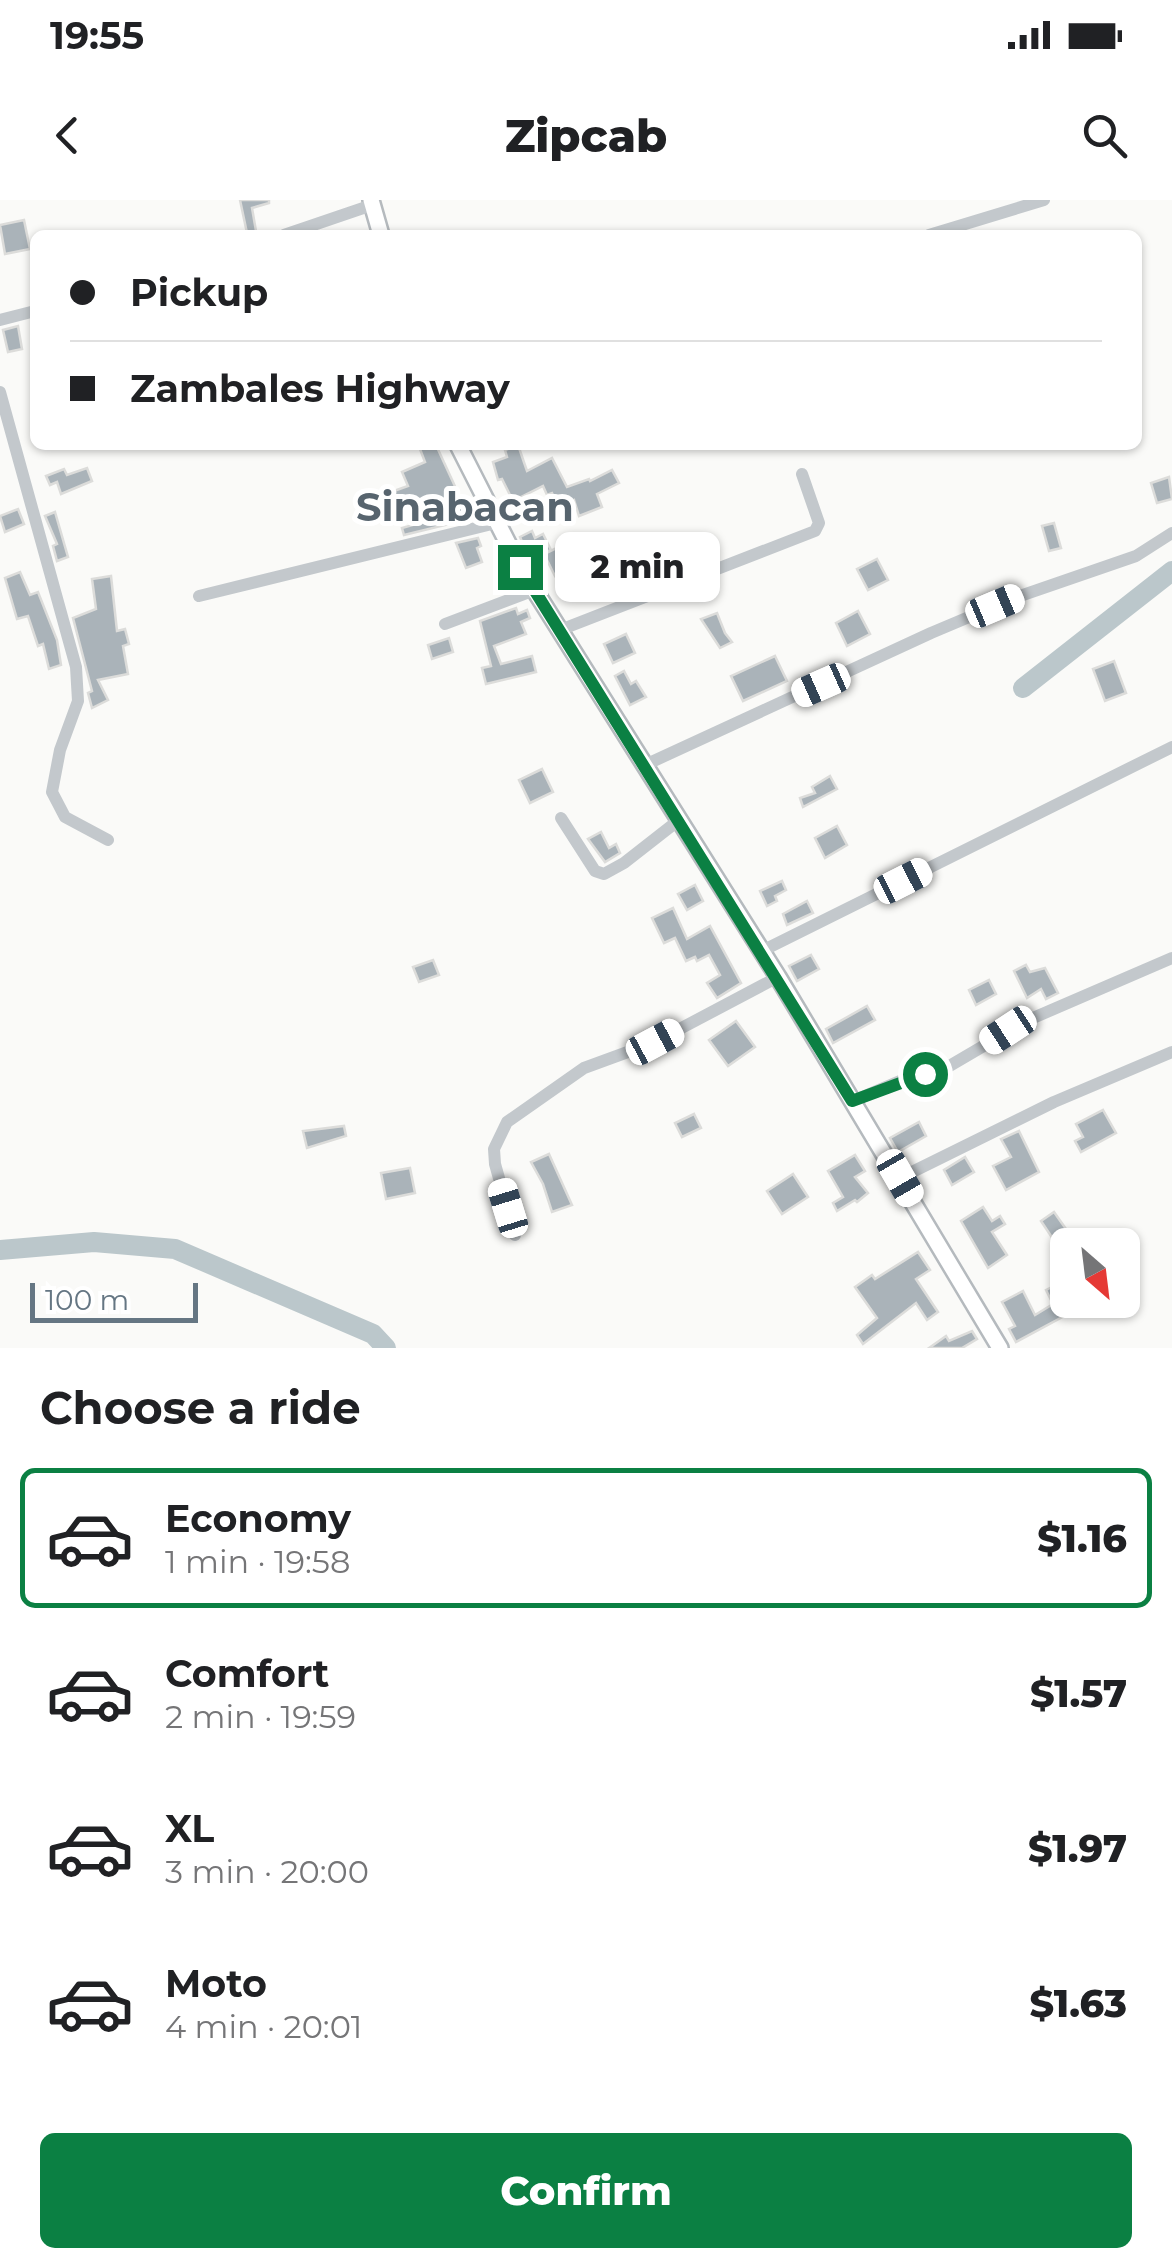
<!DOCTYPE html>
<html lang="en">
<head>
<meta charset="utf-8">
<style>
	:root { --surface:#fff; --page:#f2f2f2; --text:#202124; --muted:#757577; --line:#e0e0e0; --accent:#0b8043 }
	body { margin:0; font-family:Montserrat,sans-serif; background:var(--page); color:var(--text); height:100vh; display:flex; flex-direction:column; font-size:38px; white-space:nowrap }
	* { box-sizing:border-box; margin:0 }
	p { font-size:32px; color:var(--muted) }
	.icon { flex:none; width:55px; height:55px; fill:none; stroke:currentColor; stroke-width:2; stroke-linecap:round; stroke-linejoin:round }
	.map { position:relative; height:1148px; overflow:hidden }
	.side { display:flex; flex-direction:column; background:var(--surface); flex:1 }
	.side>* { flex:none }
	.top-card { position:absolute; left:30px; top:30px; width:1112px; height:220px; border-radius:15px; box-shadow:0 2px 8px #0004; display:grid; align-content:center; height:220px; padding:0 40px; background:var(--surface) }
	.needle { width:65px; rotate:152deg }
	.tools { position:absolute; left:1050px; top:1028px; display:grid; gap:20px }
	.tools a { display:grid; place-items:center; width:90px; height:90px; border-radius:15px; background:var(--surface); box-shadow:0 2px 8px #0004; font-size:50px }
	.scale { position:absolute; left:30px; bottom:25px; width:168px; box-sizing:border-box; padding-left:10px; border:5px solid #657683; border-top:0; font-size:28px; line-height:35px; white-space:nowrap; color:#657683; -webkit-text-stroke:8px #fff; paint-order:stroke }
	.end { position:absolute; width:45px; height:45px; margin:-22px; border:12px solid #0b8043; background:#fff; box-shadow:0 0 0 5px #fff }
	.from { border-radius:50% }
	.bubble { position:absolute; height:70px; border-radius:15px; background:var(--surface); box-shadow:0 2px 8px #0004; font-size:32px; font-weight:800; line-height:70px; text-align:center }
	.car { position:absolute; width:30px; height:60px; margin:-30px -15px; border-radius:12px; box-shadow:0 0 8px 2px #0007; background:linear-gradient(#fff 24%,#345 0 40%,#fff 0 76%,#345 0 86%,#fff 0) }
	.top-card b { display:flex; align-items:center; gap:35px; height:95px; font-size:38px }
	.top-card b+b { border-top:2px solid var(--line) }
	.top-card i { width:25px; height:25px; background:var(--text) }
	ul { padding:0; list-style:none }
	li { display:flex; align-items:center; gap:30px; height:140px; margin:0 20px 15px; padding:0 20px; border:5px solid transparent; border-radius:15px }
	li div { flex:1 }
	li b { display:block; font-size:38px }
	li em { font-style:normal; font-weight:800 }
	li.on { border-color:var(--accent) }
	li>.icon { width:90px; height:90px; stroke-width:1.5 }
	h2 { padding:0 40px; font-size:45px; line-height:120px }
	.primary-button { display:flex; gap:20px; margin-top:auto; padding:20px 40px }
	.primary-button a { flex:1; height:115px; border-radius:15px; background:var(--accent); color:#fff; font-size:40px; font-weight:800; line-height:115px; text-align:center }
	.status { display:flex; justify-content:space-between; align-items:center; height:70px; padding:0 50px; background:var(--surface); direction:ltr }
	.status svg { height:28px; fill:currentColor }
	header { display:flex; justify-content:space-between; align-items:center; height:130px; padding:0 40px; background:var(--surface); font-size:45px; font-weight:800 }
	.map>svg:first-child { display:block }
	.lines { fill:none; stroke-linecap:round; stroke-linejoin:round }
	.river { stroke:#bbc7cb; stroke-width:20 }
	.building { fill:#aab3b9; stroke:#dcdcda; stroke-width:2.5 }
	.major-casing { stroke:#b5babe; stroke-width:20 }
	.minor { stroke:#c3c8cc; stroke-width:12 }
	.major { stroke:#fff; stroke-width:15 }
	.route { stroke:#0b8043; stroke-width:12 }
	.labels { text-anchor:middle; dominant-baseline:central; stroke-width:10; stroke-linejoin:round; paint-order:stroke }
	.quarter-label { font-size:40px; font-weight:bold; fill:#57646e; stroke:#fff }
</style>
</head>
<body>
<div class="status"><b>19:55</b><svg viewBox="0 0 49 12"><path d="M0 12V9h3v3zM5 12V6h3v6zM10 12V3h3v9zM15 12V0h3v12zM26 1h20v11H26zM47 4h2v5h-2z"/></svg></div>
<header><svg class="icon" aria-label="back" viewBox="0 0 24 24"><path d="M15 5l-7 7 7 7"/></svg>Zipcab<svg class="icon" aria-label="search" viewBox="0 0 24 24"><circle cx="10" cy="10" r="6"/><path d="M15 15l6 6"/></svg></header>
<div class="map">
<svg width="1172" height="1148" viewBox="0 0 1172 1148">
	<rect width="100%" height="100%" fill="#fafaf8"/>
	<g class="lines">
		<!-- river -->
		<g class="river">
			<polyline points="1023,488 1172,371"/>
			<polyline points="0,1050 94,1042 175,1049 373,1134 386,1148"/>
		</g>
	</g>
	<!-- building -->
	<g class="building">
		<polygon points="240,0 269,0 269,3 252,8 256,31 247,33"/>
		<polygon points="24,20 30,49 5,54 0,25"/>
		<polygon points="18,126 22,149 8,152 3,130"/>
		<polygon points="436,245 470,319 404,335 402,328 423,322 415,303 398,309 391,292 408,286 402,272 425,262 420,249"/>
		<polygon points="518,245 527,271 552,258 567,287 589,279 590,281 612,270 619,283 597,294 602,307 579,316 574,300 559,307 552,293 547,295 543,286 513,301 502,279 498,280 493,262 507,257 505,250"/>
		<polygon points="87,268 92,281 61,294 57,282 50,285 46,276 64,269 67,275"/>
		<polygon points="1169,277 1172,299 1157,303 1151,283"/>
		<polygon points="18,309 24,324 5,332 0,316"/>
		<polygon points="55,312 68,357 57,361 53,346 57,344 45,316"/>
		<polygon points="1054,323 1061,348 1049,351 1042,326"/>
		<polygon points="532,331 535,338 543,334 551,350 530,360 520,337"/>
		<polygon points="611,337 616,349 602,355 611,368 603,374 591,359 555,376 544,354 565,344 569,353"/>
		<polygon points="478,338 481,346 477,348 482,362 466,368 456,343"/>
		<polygon points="877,359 888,380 868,390 857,369"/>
		<polygon points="20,372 30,395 38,392 57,440 61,465 49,469 43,444 38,446 28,416 17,419 5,378"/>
		<polygon points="111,376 117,431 125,429 129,444 123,446 128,474 98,480 108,500 92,508 88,493 92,491 73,418 96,409 92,379"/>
		<polygon points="516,408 518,414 527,410 530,418 521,422 526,434 494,446 501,464 532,456 536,472 486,484 482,468 491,466 480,421"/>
		<polygon points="858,411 870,434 847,446 836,423"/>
		<polygon points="717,413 725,433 732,442 720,448 701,419"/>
		<polygon points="626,434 635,453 613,463 604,444"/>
		<polygon points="449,438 453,452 432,459 428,445"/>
		<polygon points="775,456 787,481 743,501 731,476"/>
		<polygon points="1114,461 1126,493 1105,501 1093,469"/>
		<polygon points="624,471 631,484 636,481 646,497 630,505 615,476"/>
		<polygon points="542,569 553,592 530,603 519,580"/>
		<polygon points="830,576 837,589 803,607 800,598 815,593 812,587"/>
		<polygon points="837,626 847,645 825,658 815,638"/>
		<polygon points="601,632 609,648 616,644 620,653 605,662 588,639"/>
		<polygon points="782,681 786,690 775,696 777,701 767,706 760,691"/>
		<polygon points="695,685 703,701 687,710 678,694"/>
		<polygon points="807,701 813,713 787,725 783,714"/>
		<polygon points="673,708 687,739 710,726 741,783 717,798 707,783 720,775 709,755 697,761 695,757 686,761 675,738 664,743 652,718"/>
		<polygon points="811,755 819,769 797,781 789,766"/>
		<polygon points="433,760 439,775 419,782 413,767"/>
		<polygon points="1026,765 1030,772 1045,768 1058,793 1046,799 1041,789 1027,798 1014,771"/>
		<polygon points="989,780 996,794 976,805 969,790"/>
		<polygon points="867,806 875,820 833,843 826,829"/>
		<polygon points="736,821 755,847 728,866 709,840"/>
		<polygon points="1103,910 1116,933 1081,952 1075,941 1083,937 1076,924"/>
		<polygon points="694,914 701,928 682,937 675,923"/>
		<polygon points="919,922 926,936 898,952 890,938"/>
		<polygon points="344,926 346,936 307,948 303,931"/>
		<polygon points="1019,931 1039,972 1006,990 993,966 1011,957 1001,939"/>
		<polygon points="549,954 572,1005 552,1012 543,984 531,962"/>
		<polygon points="855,955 865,971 855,977 868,993 857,1002 855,1000 837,1011 833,1003 843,997 828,971"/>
		<polygon points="965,957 974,972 952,985 944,970"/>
		<polygon points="410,968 415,993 386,999 381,973"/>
		<polygon points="793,974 808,997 782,1014 767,991"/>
		<polygon points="983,1007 992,1021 1000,1016 1005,1024 992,1032 1007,1055 988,1068 961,1021"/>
		<polygon points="1054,1012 1066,1029 1062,1032 1070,1045 1061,1051 1041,1021"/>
		<polygon points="918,1052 930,1070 916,1079 938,1112 927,1120 916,1103 863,1144 857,1135 877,1118 855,1087 872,1075 875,1079"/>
		<polygon points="1068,1079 1068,1100 1078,1100 1081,1107 1016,1142 1009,1129 1015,1126 1002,1102 1023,1091 1035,1115 1053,1104 1046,1090"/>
		<polygon points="972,1131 977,1139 962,1148 929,1148 946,1136 949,1141"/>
	</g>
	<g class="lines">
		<defs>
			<g id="major">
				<polyline points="371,0 381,35"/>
				<polyline points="458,245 520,367 778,777 1000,1148"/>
			</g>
		</defs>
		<!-- major casing -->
		<use href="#major" class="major-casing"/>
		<!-- minor -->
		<g class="minor">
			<polyline points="284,35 372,5"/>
			<polyline points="929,35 1044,0"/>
			<polyline points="0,120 35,111"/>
			<polyline points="0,192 76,467 78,501 60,550 52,592 65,617 108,640"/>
			<polyline points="199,396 496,323"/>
			<polyline points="445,424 535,390"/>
			<polyline points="560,430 815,331 819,323 802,274"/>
			<polyline points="645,565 931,433 1014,398 1136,356 1172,333"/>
			<polyline points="561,618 595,671 604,674 624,663 679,620"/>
			<polyline points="762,751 1172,547"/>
			<polyline points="853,901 900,881 946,868 1026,821 1172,758"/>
			<polyline points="900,978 1054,902 1172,852"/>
			<polyline points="515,1035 495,964 494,949 507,922 584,868 655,842 778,777"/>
		</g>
		<!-- major -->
		<use href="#major" class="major"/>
	</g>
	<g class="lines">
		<!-- route -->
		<polyline class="route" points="520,367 852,901 925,874"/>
	</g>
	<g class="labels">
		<!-- quarter labels -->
		<g class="quarter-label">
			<text x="465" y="306">Sinabacan</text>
		</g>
	</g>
</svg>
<div class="tools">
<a><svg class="needle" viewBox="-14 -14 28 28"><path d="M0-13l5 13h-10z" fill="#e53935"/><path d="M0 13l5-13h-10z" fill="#757577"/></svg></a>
</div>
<div class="scale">100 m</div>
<i class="end from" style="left:925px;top:874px"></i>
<i class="end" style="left:520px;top:367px"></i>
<div class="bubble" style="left:555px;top:332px;width:165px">2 min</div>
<i class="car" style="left:995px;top:406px;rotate:67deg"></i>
<i class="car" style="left:821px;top:485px;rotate:246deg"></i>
<i class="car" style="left:903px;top:681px;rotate:63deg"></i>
<i class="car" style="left:1008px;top:830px;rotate:237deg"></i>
<i class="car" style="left:655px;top:842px;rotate:62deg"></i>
<i class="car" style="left:900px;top:978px;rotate:150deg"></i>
<i class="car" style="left:508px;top:1008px;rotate:343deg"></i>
<div class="top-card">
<b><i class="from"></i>Pickup</b>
<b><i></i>Zambales Highway</b>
</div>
</div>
<section class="side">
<h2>Choose a ride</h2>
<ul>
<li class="on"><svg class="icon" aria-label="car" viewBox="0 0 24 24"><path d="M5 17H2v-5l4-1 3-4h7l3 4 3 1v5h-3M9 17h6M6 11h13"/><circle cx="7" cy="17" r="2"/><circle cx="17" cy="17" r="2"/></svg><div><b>Economy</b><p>1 min · 19:58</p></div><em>$1.16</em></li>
<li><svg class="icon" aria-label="car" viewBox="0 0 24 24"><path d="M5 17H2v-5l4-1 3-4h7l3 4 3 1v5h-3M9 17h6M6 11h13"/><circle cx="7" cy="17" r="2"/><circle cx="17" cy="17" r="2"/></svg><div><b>Comfort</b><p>2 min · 19:59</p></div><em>$1.57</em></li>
<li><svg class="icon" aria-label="car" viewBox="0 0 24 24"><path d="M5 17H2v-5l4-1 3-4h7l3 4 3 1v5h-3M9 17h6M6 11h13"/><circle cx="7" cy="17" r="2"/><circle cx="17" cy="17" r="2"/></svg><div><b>XL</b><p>3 min · 20:00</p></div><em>$1.97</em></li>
<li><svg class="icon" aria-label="car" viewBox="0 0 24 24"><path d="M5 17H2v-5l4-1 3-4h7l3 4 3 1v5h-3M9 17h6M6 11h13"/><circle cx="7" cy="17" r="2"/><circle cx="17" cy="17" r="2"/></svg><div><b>Moto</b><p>4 min · 20:01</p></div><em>$1.63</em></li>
</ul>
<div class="primary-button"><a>Confirm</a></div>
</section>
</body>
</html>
